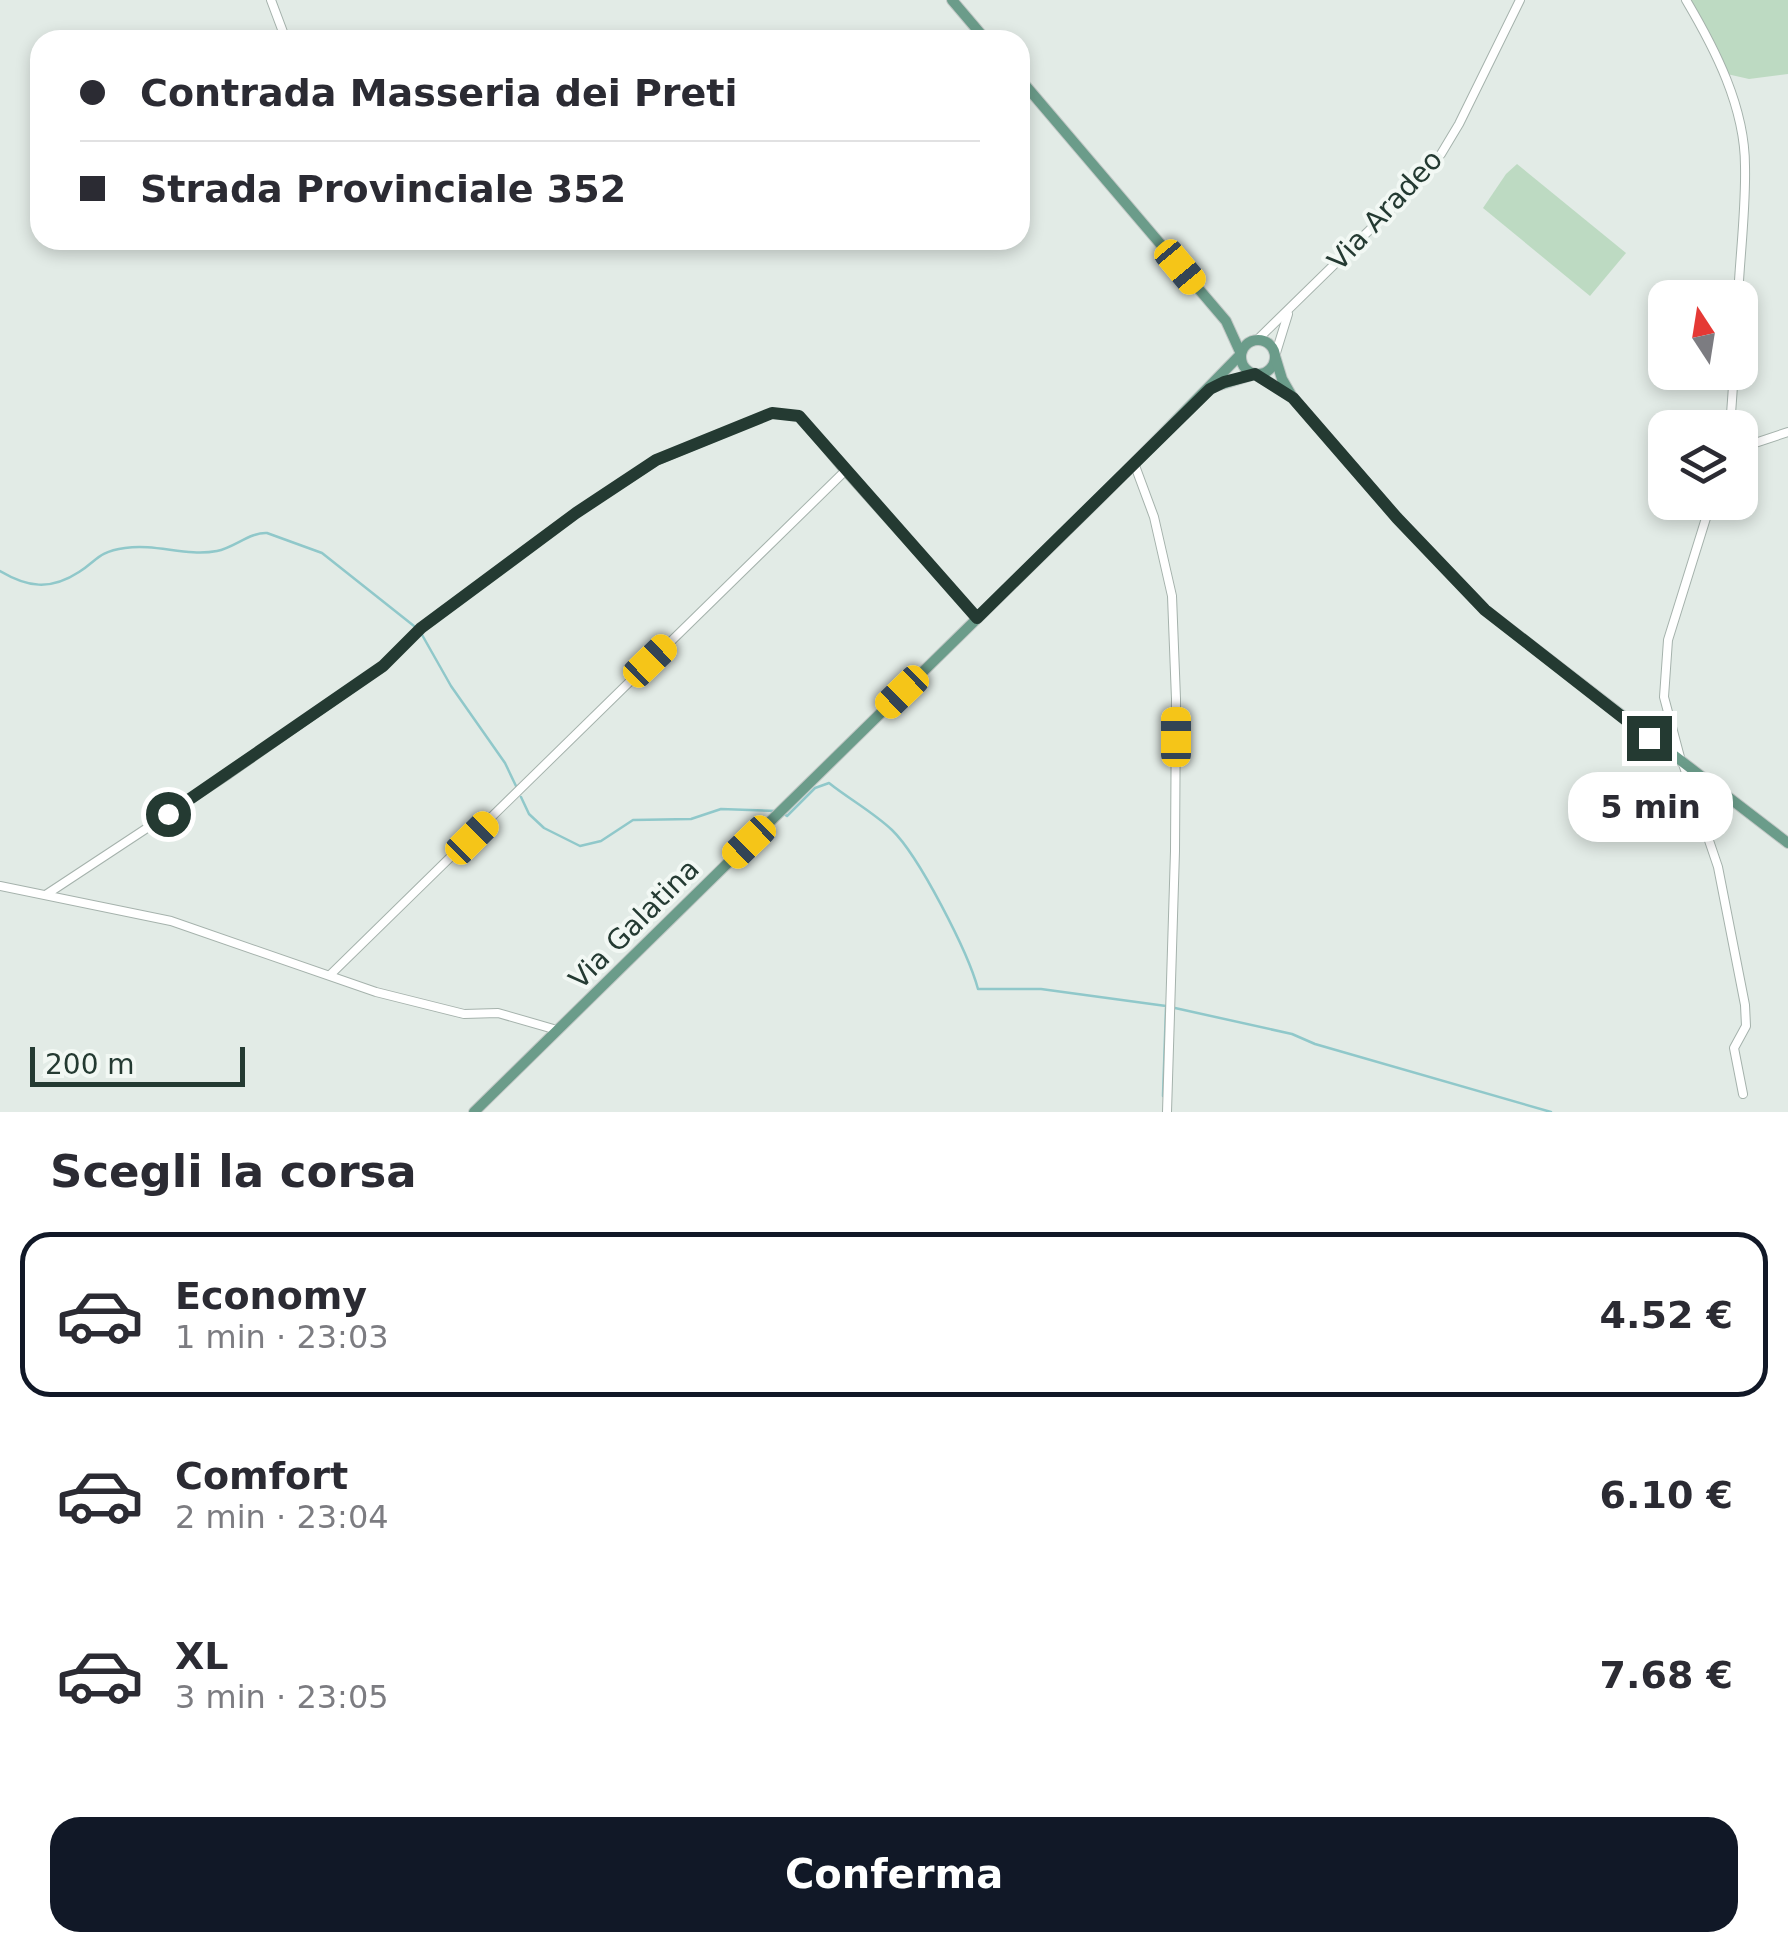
<!DOCTYPE html>
<html lang="it">
<head>
<meta charset="utf-8">
<style>
	:root { --surface:#fff; --page:#f2f2f3; --text:#2b2b33; --muted:#7c7c81; --line:#e1e1e2; --accent:#111827 }
	body { margin:0; font-family:"DejaVu Sans",sans-serif; background:var(--page); color:var(--text); height:100vh; display:flex; flex-direction:column; font-size:38px; white-space:nowrap }
	* { box-sizing:border-box; margin:0 }
	p { font-size:32px; color:var(--muted) }
	.icon { flex:none; width:55px; height:55px; fill:none; stroke:currentColor; stroke-width:2; stroke-linecap:round; stroke-linejoin:round }
	.map { position:relative; height:1112px; overflow:hidden }
	.details { display:flex; flex-direction:column; background:var(--surface); flex:1 }
	.details>* { flex:none }
	.top-card { position:absolute; left:30px; top:30px; width:1000px; height:220px; border-radius:30px; box-shadow:0 5px 15px #0003; display:grid; align-content:center; height:220px; padding:0 50px; background:var(--surface) }
	.needle { width:65px; rotate:348deg }
	.buttons { position:absolute; left:1648px; top:280px; display:grid; gap:20px }
	.buttons a { display:grid; place-items:center; width:110px; height:110px; border-radius:20px; background:var(--surface); box-shadow:0 5px 15px #0003; font-size:50px }
	.scale { position:absolute; left:30px; bottom:25px; width:215px; box-sizing:border-box; padding-left:10px; border:5px solid #243a32; border-top:0; font-size:28px; line-height:35px; white-space:nowrap; color:#243a32; -webkit-text-stroke:8px #f2f8f4; paint-order:stroke }
	.end { position:absolute; width:45px; height:45px; margin:-22px; border:12px solid #243a32; background:#fff; box-shadow:0 0 0 5px #fff }
	.from { border-radius:50% }
	.bubble { position:absolute; height:70px; border-radius:30px; background:var(--surface); box-shadow:0 5px 15px #0003; font-size:32px; font-weight:600; line-height:70px; text-align:center }
	.car { position:absolute; width:30px; height:60px; margin:-30px -15px; border-radius:12px; box-shadow:0 0 8px 2px #0007; background:linear-gradient(#f5c518 24%,#345 0 40%,#f5c518 0 76%,#345 0 86%,#f5c518 0) }
	.top-card b { display:flex; align-items:center; gap:35px; height:95px; font-size:38px }
	.top-card b+b { border-top:2px solid var(--line) }
	.top-card i { width:25px; height:25px; background:var(--text) }
	ul { padding:0; list-style:none }
	li { display:flex; align-items:center; gap:30px; height:165px; margin:0 20px 15px; padding:0 30px; border:5px solid transparent; border-radius:30px }
	li div { flex:1 }
	li b { display:block; font-size:38px }
	li em { font-style:normal; font-weight:600 }
	li.selected { border-color:var(--accent) }
	li>.icon { width:90px; height:90px; stroke-width:1.5 }
	h2 { padding:0 50px; font-size:45px; line-height:120px }
	.cta { display:flex; gap:20px; margin-top:auto; padding:20px 50px }
	.cta a { flex:1; height:115px; border-radius:30px; background:var(--accent); color:#fff; font-size:40px; font-weight:600; line-height:115px; text-align:center }
	.map>svg:first-child { display:block }
	.green { fill:#bddac2 }
	.lines { fill:none; stroke-linecap:round; stroke-linejoin:round }
	.stream { stroke:#90c8ca; stroke-width:2.5 }
	.minor-casing { stroke:#a5b2ac; stroke-width:10 }
	.major-casing { stroke:#c2c8c6; stroke-width:12 }
	.minor { stroke:#fff; stroke-width:8 }
	.major { stroke:#6b9c8a; stroke-width:10 }
	.route { stroke:#243a32; stroke-width:12 }
	.labels { text-anchor:middle; dominant-baseline:central; stroke-width:8; stroke-linejoin:round; paint-order:stroke }
	.street-label { font-size:28px; fill:#243a32; stroke:#f2f8f4 }
</style>
</head>
<body>
<div class="map">
<svg width="1788" height="1112" viewBox="0 0 1788 1112">
	<rect width="100%" height="100%" fill="#e2ebe6"/>
	<!-- green -->
	<g class="green">
		<polygon points="1690,0 1788,0 1788,74 1749,79 1727,74"/>
		<polygon points="1517,164 1626,253 1590,296 1483,208 1506,174"/>
	</g>
	<g class="lines">
		<!-- stream -->
		<g class="stream">
			<path d="M0 571C27 587 50 591 79 572 98 560 97 552 125 548 156 543 186 557 217 551 234 548 250 532 267 533L322 553 414 626"/>
			<polyline points="421,633 451,686 505,763 516,786"/>
			<polyline points="521,797 529,814 544,828 580,846 601,841 633,820 691,819 721,809 777,811"/>
			<path d="M784 814 787 816 815 788 829 783C849 799 873 812 892 830 919 856 968 952 978 989H1041L1166 1006 1292 1034 1315 1044 1551 1112"/>
			<polyline points="1163,1096 1166,1008"/>
		</g>
		<defs>
			<g id="minor">
				<polyline points="271,0 286,40"/>
				<path d="M1686 0C1715 49 1745 107 1745 166 1746 210 1740 254 1738 298"/>
				<polyline points="359,240 360,243"/>
				<polyline points="1256,341 1388,212 1441,154 1459,124 1520,0"/>
				<polyline points="1275,356 1288,314"/>
				<polyline points="1730,428 1734,372"/>
				<polyline points="1740,448 1788,432"/>
				<polyline points="1134,463 1154,517 1172,596 1176,699 1175,851 1167,1112"/>
				<polyline points="845,471 977,618"/>
				<polyline points="1681,761 1664,697 1668,640 1711,502"/>
				<polyline points="1683,764 1718,867 1745,1005 1746,1026 1734,1048 1743,1094"/>
				<polyline points="0,886 171,921 376,992 464,1014 498,1013 557,1030"/>
				<polyline points="47,894 229,774 383,666 421,628 576,513 656,461 772,413 799,416 845,471 330,975"/>
			</g>
			<g id="major">
				<polyline points="952,0 986,40"/>
				<circle cx="1258" cy="357" r="17"/>
				<polyline points="1275,356 1282,379 1293,398 1397,518 1485,610 1788,843"/>
				<polyline points="1213,387 1255,374 1288,394"/>
				<polyline points="474,1112 1101,497 1241,354 1226,321 1020,79"/>
			</g>
		</defs>
		<!-- minor casing -->
		<use href="#minor" class="minor-casing"/>
		<!-- major casing -->
		<use href="#major" class="major-casing"/>
		<!-- minor -->
		<use href="#minor" class="minor"/>
		<!-- major -->
		<use href="#major" class="major"/>
	</g>
	<g class="lines">
		<!-- route -->
		<polyline class="route" points="168,814 383,666 421,628 576,513 656,460 772,413 799,416 977,618 1210,389 1224,382 1255,374 1293,398 1397,518 1485,610 1649,738"/>
	</g>
	<g class="labels">
		<!-- street labels -->
		<g class="street-label">
			<text transform="translate(1385 210) rotate(-47)">Via Aradeo</text>
			<text transform="translate(634 924) rotate(-45)">Via Galatina</text>
		</g>
	</g>
</svg>
<div class="buttons">
<a><svg class="needle" viewBox="-14 -14 28 28"><path d="M0-13l5 13h-10z" fill="#e53935"/><path d="M0 13l5-13h-10z" fill="#7c7c81"/></svg></a>
<a><svg class="icon" aria-label="layers" viewBox="0 0 24 24"><path d="M12 4l9 5-9 5-9-5zM3 14l9 5 9-5"/></svg></a>
</div>
<div class="scale">200 m</div>
<i class="end from" style="left:168px;top:814px"></i>
<i class="end" style="left:1649px;top:738px"></i>
<div class="bubble" style="left:1568px;top:772px;width:165px">5 min</div>
<i class="car" style="left:1180px;top:267px;rotate:140deg"></i>
<i class="car" style="left:650px;top:661px;rotate:46deg"></i>
<i class="car" style="left:902px;top:692px;rotate:226deg"></i>
<i class="car" style="left:1176px;top:737px;rotate:0deg"></i>
<i class="car" style="left:472px;top:838px;rotate:45deg"></i>
<i class="car" style="left:749px;top:842px;rotate:226deg"></i>
<div class="top-card">
<b><i class="from"></i>Contrada Masseria dei Preti</b>
<b><i></i>Strada Provinciale 352</b>
</div>
</div>
<section class="details">
<h2>Scegli la corsa</h2>
<ul>
<li class="selected"><svg class="icon" aria-label="car" viewBox="0 0 24 24"><path d="M5 17H2v-5l4-1 3-4h7l3 4 3 1v5h-3M9 17h6M6 11h13"/><circle cx="7" cy="17" r="2"/><circle cx="17" cy="17" r="2"/></svg><div><b>Economy</b><p>1 min · 23:03</p></div><em>4.52 €</em></li>
<li><svg class="icon" aria-label="car" viewBox="0 0 24 24"><path d="M5 17H2v-5l4-1 3-4h7l3 4 3 1v5h-3M9 17h6M6 11h13"/><circle cx="7" cy="17" r="2"/><circle cx="17" cy="17" r="2"/></svg><div><b>Comfort</b><p>2 min · 23:04</p></div><em>6.10 €</em></li>
<li><svg class="icon" aria-label="car" viewBox="0 0 24 24"><path d="M5 17H2v-5l4-1 3-4h7l3 4 3 1v5h-3M9 17h6M6 11h13"/><circle cx="7" cy="17" r="2"/><circle cx="17" cy="17" r="2"/></svg><div><b>XL</b><p>3 min · 23:05</p></div><em>7.68 €</em></li>
</ul>
<div class="cta"><a>Conferma</a></div>
</section>
</body>
</html>
